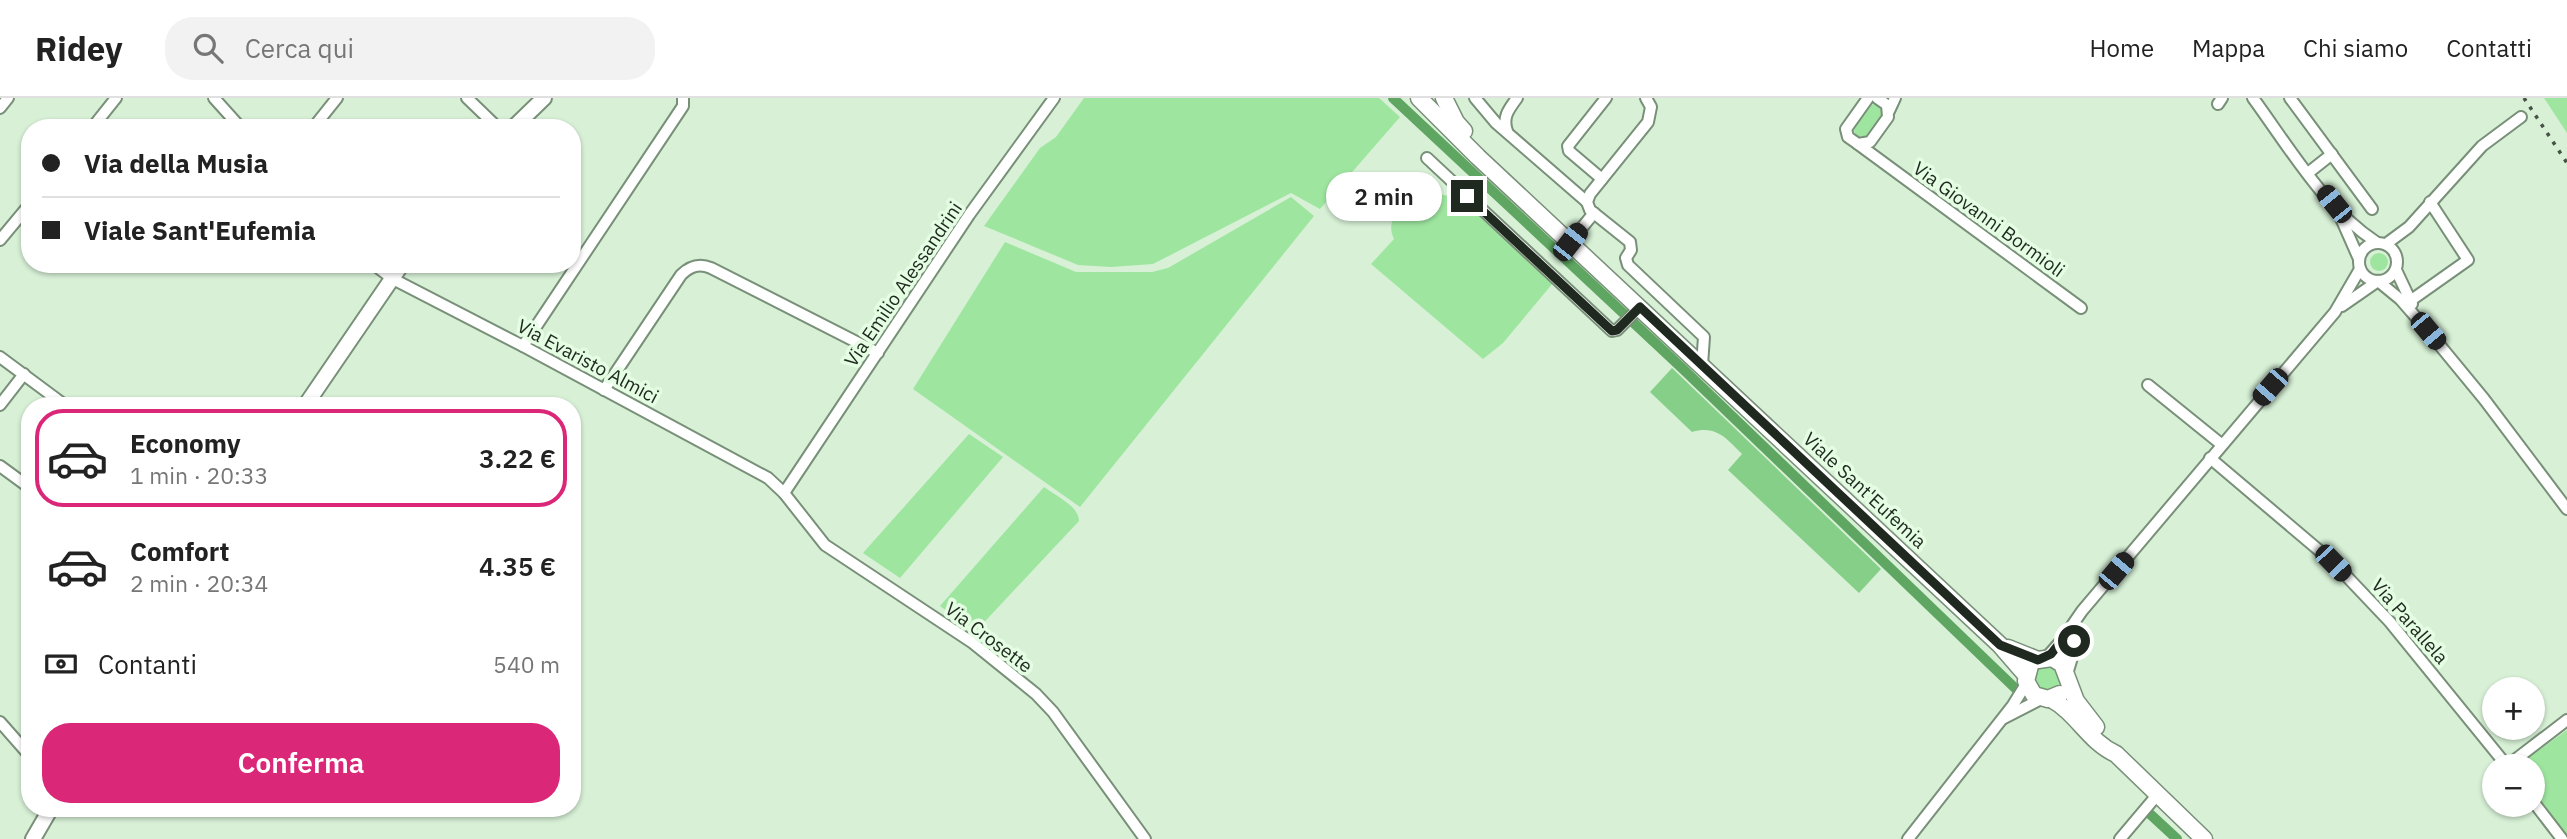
<!DOCTYPE html>
<html lang="it">
<head>
<meta charset="utf-8">
<style>
	:root { --surface:#fff; --page:#f2f2f2; --text:#222; --muted:#767676; --line:#e0e0e0; --accent:#db2777 }
	body { margin:0; font-family:"IBM Plex Sans",sans-serif; background:var(--page); color:var(--text); height:100vh; display:flex; flex-direction:column; font-size:26px; white-space:nowrap }
	* { box-sizing:border-box; margin:0 }
	p { font-size:23px; color:var(--muted) }
	.icon { flex:none; width:38px; height:38px; fill:none; stroke:currentColor; stroke-width:2; stroke-linecap:round; stroke-linejoin:round }
	.map { position:relative; flex:1; overflow:hidden }
	.sheet { position:absolute; left:21px; top:299px; width:560px; height:420px; display:flex; flex-direction:column; background:var(--surface); border-radius:28px; box-shadow:0 2px 5px #0004 }
	.sheet>* { flex:none }
	.guide { position:absolute; left:21px; top:21px; width:560px; height:154px; border-radius:28px; box-shadow:0 2px 5px #0004; display:grid; align-content:center; height:154px; padding:0 21px; background:var(--surface) }
	.tools { position:absolute; left:2482px; top:579px; display:grid; gap:14px }
	.tools a { display:grid; place-items:center; width:63px; height:63px; border-radius:50%; background:var(--surface); box-shadow:0 2px 5px #0004; font-size:35px }
	.end { position:absolute; width:32px; height:32px; margin:-16px; border:9px solid #1f291f; background:#fff; box-shadow:0 0 0 4px #fff }
	.from { border-radius:50% }
	.bubble { position:absolute; height:49px; border-radius:24px; background:var(--surface); box-shadow:0 2px 5px #0004; font-size:23px; font-weight:600; line-height:49px; text-align:center }
	.car { position:absolute; width:21px; height:42px; margin:-21px -10px; border-radius:9px; box-shadow:0 0 5px 2px #0007; background:linear-gradient(#222 24%,#8ab4d8 0 40%,#222 0 76%,#8ab4d8 0 86%,#222 0) }
	.guide b { display:flex; align-items:center; gap:24px; height:66px; font-size:26px }
	.guide b+b { border-top:2px solid var(--line) }
	.guide i { width:18px; height:18px; background:var(--text) }
	ul { padding:12px 0 0; list-style:none }
	li { display:flex; align-items:center; gap:21px; height:98px; margin:0 14px 10px; padding:0 7px; border:4px solid transparent; border-radius:28px }
	li div { flex:1 }
	li b { display:block; font-size:26px }
	li em { font-style:normal; font-weight:600 }
	li.on { border-color:var(--accent) }
	li>.icon { width:63px; height:63px; stroke-width:1.5 }
	.pay { display:flex; align-items:center; gap:18px; height:77px; padding:0 21px; font-size:26px }
	.pay p { margin-inline-start:auto }
	.button { display:flex; gap:14px; margin-top:auto; padding:14px 21px }
	.button a { flex:1; height:80px; border-radius:28px; background:var(--accent); color:#fff; font-size:28px; font-weight:600; line-height:80px; text-align:center }
	header { display:flex; align-items:center; gap:42px; box-sizing:border-box; height:98px; padding:0 35px; background:var(--surface); border-bottom:2px solid var(--line) }
	header strong { font-size:33px }
	nav { display:flex; gap:38px; margin-inline-start:auto; font-size:24px }
	.search { width:490px; height:63px; background:var(--page); display:flex; align-items:center; gap:18px; box-sizing:border-box; padding:0 24px; border-radius:28px; color:var(--muted); font-size:26px }
	.map>svg:first-child { display:block }
	.green { fill:#9ee6a0 }
	.forest { fill:#86cf88 }
	.lines { fill:none; stroke-linecap:round; stroke-linejoin:round }
	.canal { stroke:#5ea661; stroke-width:10 }
	.minor-casing { stroke:#788f78; stroke-width:14 }
	.tertiary-casing { stroke:#788f78; stroke-width:18 }
	.secondary-casing { stroke:#788f78; stroke-width:19 }
	.minor { stroke:#fff; stroke-width:10 }
	.tertiary { stroke:#fff; stroke-width:14 }
	.secondary { stroke:#fff; stroke-width:16 }
	.rail { stroke:#455245; stroke-width:3.5; stroke-dasharray:3.5 7; stroke-linecap:butt }
	.route { stroke:#1f291f; stroke-width:9 }
	.labels { text-anchor:middle; dominant-baseline:central; stroke-width:7; stroke-linejoin:round; paint-order:stroke }
	.street-label { font-size:19px; fill:#1f291f; stroke:#e4fde3 }
</style>
</head>
<body>
<header>
<strong>Ridey</strong>
<div class="search"><svg class="icon" aria-label="search" viewBox="0 0 24 24"><circle cx="10" cy="10" r="6"/><path d="M15 15l6 6"/></svg>Cerca qui</div>
<nav><a>Home</a><a>Mappa</a><a>Chi siamo</a><a>Contatti</a></nav>
</header>
<div class="map">
<svg width="2567" height="741" viewBox="0 0 2567 741">
	<rect width="100%" height="100%" fill="#d7f0d6"/>
	<!-- green -->
	<g class="green">
		<polygon points="1084,0 1379,0 1400,19 1320,111 1291,95 1153,166 1111,169 1078,167 984,128 1040,50 1056,39"/>
		<polygon points="2544,0 2567,0 2567,35"/>
		<path d="M1876 6 1882 11V19L1867 39 1857 38C1848 27 1862 16 1869 7Z"/>
		<path d="M1438 96 1455 99 1473 109 1553 185 1503 245 1483 261 1371 166 1394 141C1381 114 1416 101 1438 96Z"/>
		<polygon points="1291,99 1314,118 1080,409 913,291 1005,144 1076,174 1152,174 1168,170"/>
		<circle cx="2379" cy="164" r="9"/>
		<polygon points="969,336 1003,359 900,480 863,455"/>
		<path d="M1044 389C1056 398 1079 408 1079 423L975 534 940 508Z"/>
		<circle cx="2047" cy="580" r="13"/>
		<polygon points="2567,632 2567,738 2532,690 2532,668 2517,668"/>
	</g>
	<!-- forest -->
	<path class="forest" d="M1672 270 1881 471 1859 495 1728 372 1742 356C1726 340 1716 327 1692 334L1650 294Z"/>
	<g class="lines">
		<!-- canal -->
		<g class="canal">
			<polyline points="1393,0 1682,270 2017,592"/>
			<polyline points="2150,716 2177,741"/>
		</g>
		<defs>
			<g id="minor">
				<polyline points="214,0 241,30"/>
				<polyline points="467,0 493,25 495,30"/>
				<polyline points="1475,0 1496,25 1587,104"/>
				<polyline points="1646,0 1651,9 1648,24 1590,96 1587,104 1590,112 1630,144 1631,152 1626,160 1628,167 1704,239 1702,267"/>
				<polyline points="1868,0 1846,31 1848,39 1858,46 1870,44 1888,19 1887,7 1877,0"/>
				<path d="M2253 0C2289 49 2324 110 2376 144"/>
				<polyline points="2290,0 2372,111"/>
				<polyline points="2218,6 2222,0"/>
				<polyline points="0,10 8,0"/>
				<polyline points="1889,13 1895,0"/>
				<polyline points="92,30 116,0"/>
				<polyline points="313,30 337,0"/>
				<path d="M1507 33C1502 19 1509 11 1517 0"/>
				<polyline points="1858,46 2081,210"/>
				<polyline points="1427,60 1612,233 1617,232 1640,209"/>
				<polyline points="2308,75 2332,56"/>
				<polyline points="1602,81 1569,53 1568,48 1606,0"/>
				<polyline points="2340,118 2359,161"/>
				<polyline points="0,142 30,106"/>
				<polyline points="1570,144 1594,115"/>
				<circle cx="2378" cy="164" r="19"/>
				<polyline points="2386,146 2409,129 2482,48 2521,19"/>
				<polyline points="373,166 393,181 523,248 768,380 784,395 825,447 973,545 1036,596 1053,614 1145,741"/>
				<polyline points="2396,172 2412,206"/>
				<polyline points="2410,203 2468,162 2430,104"/>
				<polyline points="2342,208 2378,183 2400,201 2428,233 2484,301 2567,411"/>
				<polyline points="523,248 683,8 683,0"/>
				<polyline points="0,259 66,308"/>
				<polyline points="2148,287 2221,346"/>
				<path d="M604 292 681 177C690 168 699 165 711 170L878 255"/>
				<polyline points="0,307 24,276"/>
				<polyline points="2210,360 2334,465 2390,524 2507,668 2567,622"/>
				<polyline points="0,368 30,390"/>
				<polyline points="784,395 969,117 1054,0"/>
				<polyline points="2046,560 2062,542 2082,513 2335,214 2360,171"/>
				<polyline points="2067,576 2074,553 2071,531"/>
				<polyline points="2004,620 2041,601"/>
				<polyline points="0,624 30,658"/>
				<polyline points="2532,702 2562,741"/>
				<polyline points="1908,741 2013,607 2026,586"/>
				<polyline points="2120,741 2158,696"/>
			</g>
			<g id="tertiary">
				<polyline points="513,30 544,0"/>
				<polyline points="305,308 402,166"/>
				<polyline points="33,741 51,710"/>
			</g>
			<g id="secondary">
				<polyline points="1419,0 1478,59 2000,547 2026,577"/>
				<polyline points="1444,0 1456,24 1464,33"/>
				<polyline points="2008,550 2038,562 2052,560 2062,566 2076,603 2096,629"/>
				<polyline points="2030,568 2026,583 2034,597 2048,601 2060,596"/>
				<path d="M2051 601C2077 615 2089 644 2116 656L2204 741"/>
			</g>
		</defs>
		<!-- minor casing -->
		<use href="#minor" class="minor-casing"/>
		<!-- tertiary casing -->
		<use href="#tertiary" class="tertiary-casing"/>
		<!-- secondary casing -->
		<use href="#secondary" class="secondary-casing"/>
		<!-- minor -->
		<use href="#minor" class="minor"/>
		<!-- tertiary -->
		<use href="#tertiary" class="tertiary"/>
		<!-- secondary -->
		<use href="#secondary" class="secondary"/>
		<!-- rail -->
		<polyline class="rail" points="2524,0 2567,65"/>
	</g>
	<g class="lines">
		<!-- route -->
		<polyline class="route" points="1467,98 1612,233 1617,232 1640,209 2000,547 2038,562 2051,556 2071,531 2074,543"/>
	</g>
	<g class="labels">
		<!-- street labels -->
		<g class="street-label">
			<text transform="translate(1989 121) rotate(36)">Via Giovanni Bormioli</text>
			<text transform="translate(903 186) rotate(-56)">Via Emilio Alessandrini</text>
			<text transform="translate(588 263) rotate(28)">Via Evaristo Almici</text>
			<text transform="translate(1865 392) rotate(43)">Viale Sant'Eufemia</text>
			<text transform="translate(2410 523) rotate(49)">Via Parallela</text>
			<text transform="translate(989 539) rotate(37)">Via Crosette</text>
		</g>
	</g>
</svg>
<div class="tools">
<a>+</a>
<a>−</a>
</div>
<i class="end from" style="left:2074px;top:543px"></i>
<i class="end" style="left:1467px;top:98px"></i>
<div class="bubble" style="left:1326px;top:74px;width:116px">2 min</div>
<i class="car" style="left:2334px;top:106px;rotate:321deg"></i>
<i class="car" style="left:1570px;top:144px;rotate:38deg"></i>
<i class="car" style="left:2428px;top:233px;rotate:140deg"></i>
<i class="car" style="left:2270px;top:289px;rotate:221deg"></i>
<i class="car" style="left:2333px;top:465px;rotate:136deg"></i>
<i class="car" style="left:2116px;top:473px;rotate:40deg"></i>
<div class="guide">
<b><i class="from"></i>Via della Musia</b>
<b><i></i>Viale Sant'Eufemia</b>
</div>
<section class="sheet">
<ul>
<li class="on"><svg class="icon" aria-label="car" viewBox="0 0 24 24"><path d="M5 17H2v-5l4-1 3-4h7l3 4 3 1v5h-3M9 17h6M6 11h13"/><circle cx="7" cy="17" r="2"/><circle cx="17" cy="17" r="2"/></svg><div><b>Economy</b><p>1 min · 20:33</p></div><em>3.22 €</em></li>
<li><svg class="icon" aria-label="car" viewBox="0 0 24 24"><path d="M5 17H2v-5l4-1 3-4h7l3 4 3 1v5h-3M9 17h6M6 11h13"/><circle cx="7" cy="17" r="2"/><circle cx="17" cy="17" r="2"/></svg><div><b>Comfort</b><p>2 min · 20:34</p></div><em>4.35 €</em></li>
</ul>
<div class="pay"><svg class="icon" aria-label="cash" viewBox="0 0 24 24"><path d="M3 7h18v10H3z"/><circle cx="12" cy="12" r="2"/></svg>Contanti<p>540 m</p></div>
<div class="button"><a>Conferma</a></div>
</section>
</div>
</body>
</html>
